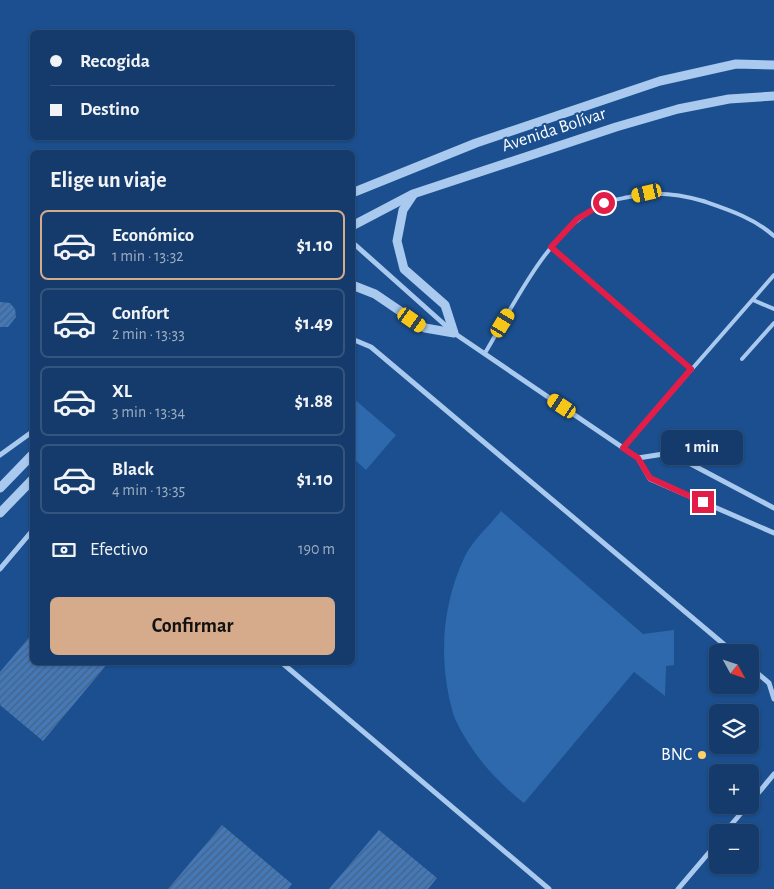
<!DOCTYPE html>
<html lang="es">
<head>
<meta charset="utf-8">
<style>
	:root { --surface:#143b6b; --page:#1d4271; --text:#f1f3f6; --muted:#9dadc1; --line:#33557e; --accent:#d6ab8b }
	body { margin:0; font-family:"Alegreya Sans",sans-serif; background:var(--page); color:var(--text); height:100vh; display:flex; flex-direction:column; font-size:19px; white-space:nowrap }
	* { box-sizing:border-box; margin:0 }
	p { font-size:16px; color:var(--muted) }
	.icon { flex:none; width:28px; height:28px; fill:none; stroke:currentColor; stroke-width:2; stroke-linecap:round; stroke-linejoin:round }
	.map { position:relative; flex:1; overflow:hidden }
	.side { position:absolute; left:30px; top:150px; width:325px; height:515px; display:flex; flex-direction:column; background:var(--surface); border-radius:8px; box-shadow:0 1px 4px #0004,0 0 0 1px var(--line) }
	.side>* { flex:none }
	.guide { position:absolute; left:30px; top:30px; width:325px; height:110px; border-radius:8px; box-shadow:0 1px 4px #0004,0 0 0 1px var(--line); display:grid; align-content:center; height:110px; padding:0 20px; background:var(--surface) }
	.needle { width:32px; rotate:130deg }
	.fabs { position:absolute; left:709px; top:644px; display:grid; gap:10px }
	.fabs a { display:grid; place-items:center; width:50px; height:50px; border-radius:8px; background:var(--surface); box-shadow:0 1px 4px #0004,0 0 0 1px var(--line); font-size:25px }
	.end { position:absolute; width:22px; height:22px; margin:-11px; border:6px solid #e11d48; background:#fff; box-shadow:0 0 0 2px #fff }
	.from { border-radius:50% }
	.bubble { position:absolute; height:35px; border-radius:8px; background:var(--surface); box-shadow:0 1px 4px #0004,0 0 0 1px var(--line); font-size:16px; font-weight:700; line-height:35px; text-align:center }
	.car { position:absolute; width:15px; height:30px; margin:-15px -8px; border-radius:6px; box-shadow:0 0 4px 1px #0007; background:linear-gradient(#f5c518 24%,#345 0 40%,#f5c518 0 76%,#345 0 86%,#f5c518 0) }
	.guide b { display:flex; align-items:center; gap:18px; height:48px; font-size:19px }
	.guide b+b { border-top:1px solid var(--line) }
	.guide i { width:12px; height:12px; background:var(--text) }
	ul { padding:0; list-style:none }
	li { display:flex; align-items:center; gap:15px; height:70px; margin:0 10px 8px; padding:0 10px; border:2px solid var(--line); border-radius:8px }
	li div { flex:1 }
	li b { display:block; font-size:19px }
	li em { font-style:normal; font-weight:700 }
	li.current { border-color:var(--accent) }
	li>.icon { width:45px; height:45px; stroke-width:1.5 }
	h2 { padding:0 20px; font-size:22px; line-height:60px }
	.pay { display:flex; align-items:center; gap:12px; height:55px; padding:0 20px; font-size:19px }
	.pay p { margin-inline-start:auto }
	.button { display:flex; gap:10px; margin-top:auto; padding:10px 20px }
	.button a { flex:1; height:58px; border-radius:8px; background:var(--accent); color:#111; font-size:20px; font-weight:700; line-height:58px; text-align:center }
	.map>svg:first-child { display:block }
	.green { fill:#2e69ad }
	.building { fill:url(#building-hatch) }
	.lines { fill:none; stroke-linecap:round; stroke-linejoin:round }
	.service { stroke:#a9c9ee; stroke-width:4 }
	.minor { stroke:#a9c9ee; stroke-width:5 }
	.tertiary { stroke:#a9c9ee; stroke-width:9 }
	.route { stroke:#e11d48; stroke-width:6 }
	.poi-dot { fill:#ffd166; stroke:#1b4f8f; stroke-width:2 }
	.labels { text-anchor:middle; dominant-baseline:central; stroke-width:4; stroke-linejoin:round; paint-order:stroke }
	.street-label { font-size:18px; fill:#fff; stroke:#1b4f8f }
	.poi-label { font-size:18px; fill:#fff; stroke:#1b4f8f; text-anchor:end }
</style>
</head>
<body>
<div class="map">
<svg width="774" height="889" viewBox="0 0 774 889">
	<defs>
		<pattern id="building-hatch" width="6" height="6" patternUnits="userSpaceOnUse" patternTransform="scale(1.25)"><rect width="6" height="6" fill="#4478b7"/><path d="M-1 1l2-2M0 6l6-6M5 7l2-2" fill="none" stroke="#486282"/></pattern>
	</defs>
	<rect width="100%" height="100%" fill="#1b4f8f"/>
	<!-- green -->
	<g class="green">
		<polygon points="353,398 396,435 366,470 353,458"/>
		<path d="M501 511 643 634 674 630V665L666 666 665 696 634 672 524 803C495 780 471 753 455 719 452 712 451 704 449 697 439 649 444 600 465 556 473 540 490 525 501 511Z"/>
	</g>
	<!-- building -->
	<g class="building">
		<polygon points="0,302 10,303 15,309 16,317 8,327 0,327"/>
		<polygon points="32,634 32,662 109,662 43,741 0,705 0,672"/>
		<polygon points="222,825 292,884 288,889 168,889"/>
		<polygon points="379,830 437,878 428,889 329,889"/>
	</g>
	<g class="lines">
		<!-- service -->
		<g class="service">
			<polyline points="551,247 691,369"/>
			<polyline points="753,300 774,309"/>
			<path d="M485 353C515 303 548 230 603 204 610 200 620 199 629 197 653 191 679 194 703 201 729 210 754 218 774 236"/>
			<polyline points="742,359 774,323"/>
			<polyline points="623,448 774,275"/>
		</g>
		<!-- minor -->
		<g class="minor">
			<polyline points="352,242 454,333 638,458 650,479 774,533"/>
			<polyline points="352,339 371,347 733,652"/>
			<polyline points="0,455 32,432"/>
			<polyline points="638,458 670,453 774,508"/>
			<polyline points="0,569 32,531"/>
			<polyline points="281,662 549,889"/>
			<polyline points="750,667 769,683 774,699"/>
			<polyline points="750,803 774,774"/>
			<polyline points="725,832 748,805"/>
			<polyline points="678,889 718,842"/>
		</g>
		<!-- tertiary -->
		<g class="tertiary">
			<polyline points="352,193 476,143 660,81 736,64 774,65"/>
			<polyline points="352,226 413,194 616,127 678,109 729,99 774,96"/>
			<polyline points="352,285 375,294 425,328 454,333 445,305 404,269 397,241 403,210 413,195"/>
			<polyline points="0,488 32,455"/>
			<polyline points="0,513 32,480"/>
		</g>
	</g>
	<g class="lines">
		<!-- route -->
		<polyline class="route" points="604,203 577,219 551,247 691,369 623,448 638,458 650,478 703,502"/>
	</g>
	<!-- markers -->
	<circle class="poi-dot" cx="702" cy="755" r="5"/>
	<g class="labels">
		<!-- street labels -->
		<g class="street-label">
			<text transform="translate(554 130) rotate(-18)">Avenida Bolívar</text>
		</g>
		<!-- poi labels -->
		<g class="poi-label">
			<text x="692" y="755">BNC</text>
		</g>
	</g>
</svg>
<div class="fabs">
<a><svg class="needle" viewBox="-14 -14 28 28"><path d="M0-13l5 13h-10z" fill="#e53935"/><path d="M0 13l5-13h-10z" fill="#9dadc1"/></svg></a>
<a><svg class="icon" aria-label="layers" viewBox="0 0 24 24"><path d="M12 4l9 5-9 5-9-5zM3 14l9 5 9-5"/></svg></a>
<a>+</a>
<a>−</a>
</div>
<i class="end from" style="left:604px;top:203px"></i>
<i class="end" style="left:703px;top:502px"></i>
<div class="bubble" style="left:661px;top:430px;width:82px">1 min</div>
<i class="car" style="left:647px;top:193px;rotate:257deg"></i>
<i class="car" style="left:412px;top:320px;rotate:125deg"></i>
<i class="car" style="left:503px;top:323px;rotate:31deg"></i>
<i class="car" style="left:562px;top:406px;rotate:304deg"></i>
<div class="guide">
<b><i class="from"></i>Recogida</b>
<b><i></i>Destino</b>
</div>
<section class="side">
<h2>Elige un viaje</h2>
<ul>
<li class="current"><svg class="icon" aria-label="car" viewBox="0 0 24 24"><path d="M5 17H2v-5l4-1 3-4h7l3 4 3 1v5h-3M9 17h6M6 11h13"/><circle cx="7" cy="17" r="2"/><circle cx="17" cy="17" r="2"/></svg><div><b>Económico</b><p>1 min · 13:32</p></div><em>$1.10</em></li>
<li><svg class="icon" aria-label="car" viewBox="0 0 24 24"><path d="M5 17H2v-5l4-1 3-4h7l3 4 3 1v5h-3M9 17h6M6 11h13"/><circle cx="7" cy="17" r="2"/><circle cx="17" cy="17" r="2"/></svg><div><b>Confort</b><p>2 min · 13:33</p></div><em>$1.49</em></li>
<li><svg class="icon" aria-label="car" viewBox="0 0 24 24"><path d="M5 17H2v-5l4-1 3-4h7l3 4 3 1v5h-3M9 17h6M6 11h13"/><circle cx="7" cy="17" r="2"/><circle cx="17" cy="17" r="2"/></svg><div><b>XL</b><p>3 min · 13:34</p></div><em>$1.88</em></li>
<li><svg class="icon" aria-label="car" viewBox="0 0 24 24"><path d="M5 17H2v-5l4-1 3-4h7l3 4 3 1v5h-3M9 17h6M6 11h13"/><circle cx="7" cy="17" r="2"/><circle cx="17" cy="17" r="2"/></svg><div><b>Black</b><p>4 min · 13:35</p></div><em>$1.10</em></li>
</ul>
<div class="pay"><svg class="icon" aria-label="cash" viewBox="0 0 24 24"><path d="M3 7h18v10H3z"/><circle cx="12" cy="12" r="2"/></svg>Efectivo<p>190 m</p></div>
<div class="button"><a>Confirmar</a></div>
</section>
</div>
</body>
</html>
